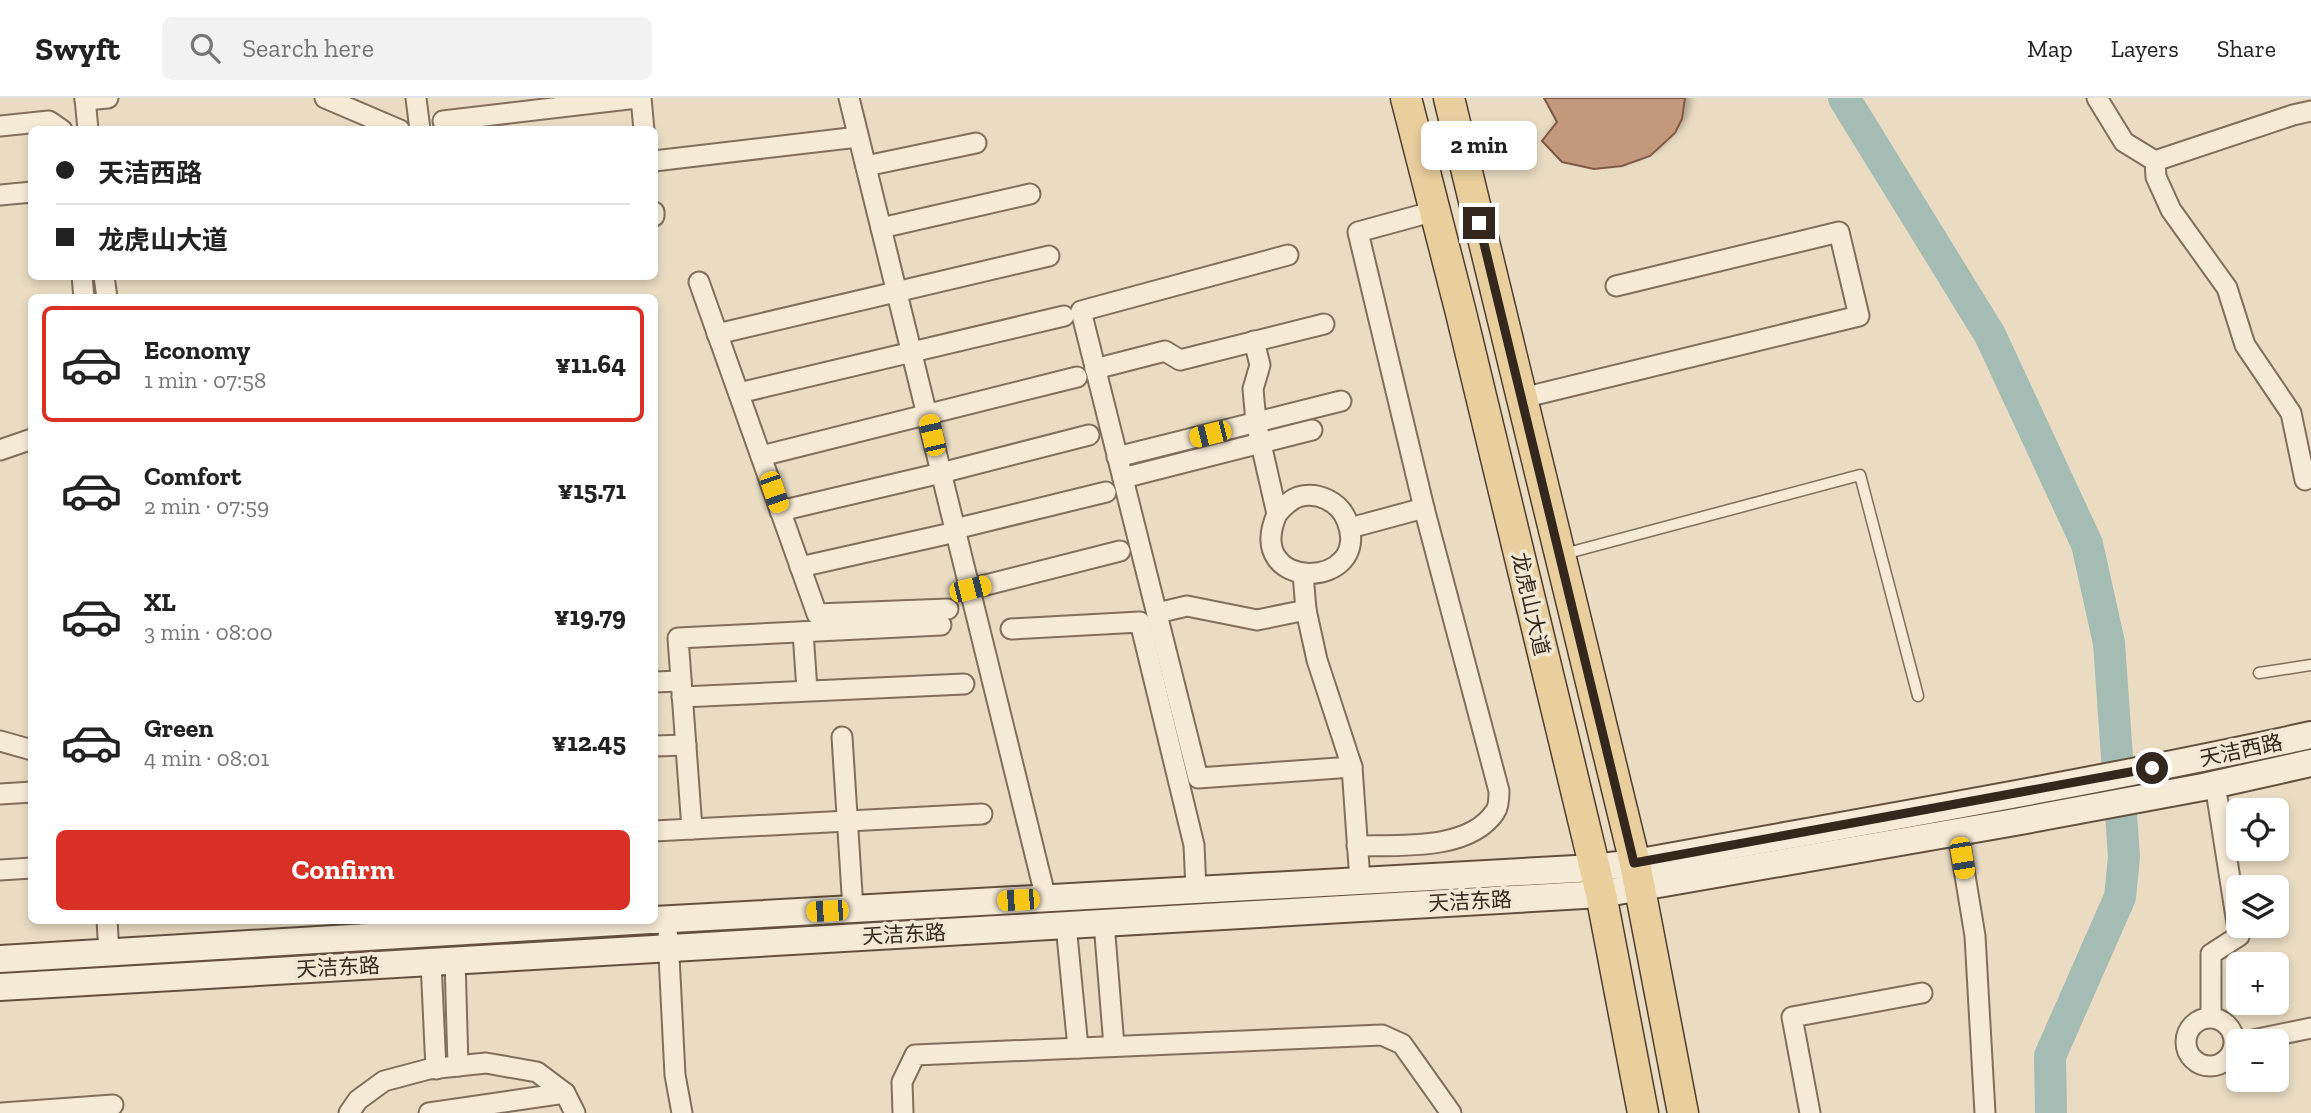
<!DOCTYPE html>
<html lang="en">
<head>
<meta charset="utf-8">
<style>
	:root { --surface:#fff; --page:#f2f2f2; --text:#222; --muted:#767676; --line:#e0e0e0; --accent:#d93025 }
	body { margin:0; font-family:"Zilla Slab","Noto Sans SC",serif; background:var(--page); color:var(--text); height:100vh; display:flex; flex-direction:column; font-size:26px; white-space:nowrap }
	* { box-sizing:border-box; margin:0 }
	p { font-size:23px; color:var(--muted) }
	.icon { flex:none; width:38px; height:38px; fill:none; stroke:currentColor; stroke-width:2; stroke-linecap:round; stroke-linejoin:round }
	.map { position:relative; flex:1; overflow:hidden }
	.side { position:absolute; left:28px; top:196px; width:630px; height:630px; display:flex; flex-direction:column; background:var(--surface); border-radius:10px; box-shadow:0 4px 10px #0003 }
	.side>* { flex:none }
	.top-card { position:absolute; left:28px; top:28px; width:630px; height:154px; border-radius:10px; box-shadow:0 4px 10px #0003; display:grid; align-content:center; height:154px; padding:0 28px; background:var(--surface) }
	.fabs { position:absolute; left:2226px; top:700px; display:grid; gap:14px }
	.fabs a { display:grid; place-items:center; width:63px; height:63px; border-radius:10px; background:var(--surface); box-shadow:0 4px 10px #0003; font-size:35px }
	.end { position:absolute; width:32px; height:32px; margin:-16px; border:9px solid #33271e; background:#fff; box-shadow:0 0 0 4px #fff }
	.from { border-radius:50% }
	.bubble { position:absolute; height:49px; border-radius:10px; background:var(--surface); box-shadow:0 4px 10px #0003; font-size:23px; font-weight:700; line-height:49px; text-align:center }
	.car { position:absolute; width:21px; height:42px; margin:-21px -10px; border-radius:9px; box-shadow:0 0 5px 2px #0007; background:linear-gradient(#f5c518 24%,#345 0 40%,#f5c518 0 76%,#345 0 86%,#f5c518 0) }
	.top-card b { display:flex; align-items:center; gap:24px; height:66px; font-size:26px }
	.top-card b+b { border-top:2px solid var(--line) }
	.top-card i { width:18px; height:18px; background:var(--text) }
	ul { padding:12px 0 0; list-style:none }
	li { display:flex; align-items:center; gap:21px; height:116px; margin:0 14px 10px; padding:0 14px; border:4px solid transparent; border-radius:10px }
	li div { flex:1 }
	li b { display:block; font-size:26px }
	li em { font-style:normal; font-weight:700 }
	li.current { border-color:var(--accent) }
	li>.icon { width:63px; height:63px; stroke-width:1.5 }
	.primary-button { display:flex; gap:14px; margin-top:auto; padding:14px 28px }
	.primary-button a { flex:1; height:80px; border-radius:10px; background:var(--accent); color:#fff; font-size:28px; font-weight:700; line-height:80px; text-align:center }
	header { display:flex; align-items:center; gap:42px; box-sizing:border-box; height:98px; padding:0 35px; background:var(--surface); border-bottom:2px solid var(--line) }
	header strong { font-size:33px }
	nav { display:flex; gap:38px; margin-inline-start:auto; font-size:24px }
	.search { width:490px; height:63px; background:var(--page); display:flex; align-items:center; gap:18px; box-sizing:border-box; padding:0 24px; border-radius:10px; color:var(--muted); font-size:26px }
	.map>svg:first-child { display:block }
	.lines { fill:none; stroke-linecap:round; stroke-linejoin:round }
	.river { stroke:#a5bcb5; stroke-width:32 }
	.building { fill:#c3987d; stroke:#7e5944; stroke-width:2; filter:url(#shadow) }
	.lane-casing { stroke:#816e5c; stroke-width:13 }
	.street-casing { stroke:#816e5c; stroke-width:23 }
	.secondary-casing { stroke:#63503f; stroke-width:30 }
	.primary-casing { stroke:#4f3d30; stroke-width:33 }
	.lane { stroke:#f5ead5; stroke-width:10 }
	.street { stroke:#f5ead5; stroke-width:19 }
	.secondary { stroke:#f5ead5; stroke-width:26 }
	.primary { stroke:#e9cf9e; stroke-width:30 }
	.route { stroke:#33271e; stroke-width:9 }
	.labels { text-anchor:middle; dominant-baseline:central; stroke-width:7; stroke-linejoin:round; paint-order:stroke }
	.street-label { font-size:21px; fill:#33271e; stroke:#f1e7d2 }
</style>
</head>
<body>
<header>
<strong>Swyft</strong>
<div class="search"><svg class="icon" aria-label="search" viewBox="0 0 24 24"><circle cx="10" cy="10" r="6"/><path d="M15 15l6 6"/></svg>Search here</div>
<nav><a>Map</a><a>Layers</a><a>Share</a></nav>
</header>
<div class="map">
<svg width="2311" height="1015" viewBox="0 0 2311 1015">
	<defs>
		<filter id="shadow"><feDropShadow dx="6" dy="-6" stdDeviation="3.5" flood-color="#0004"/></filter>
	</defs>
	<rect width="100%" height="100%" fill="#e9dcc3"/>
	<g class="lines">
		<!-- river -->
		<polyline class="river" points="1844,0 1990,237 2087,446 2109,545 2124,759 2120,799 2050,958 2051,1015"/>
	</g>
	<!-- building -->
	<polygon class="building" points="1544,0 1685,0 1682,21 1675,35 1650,58 1622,68 1594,71 1562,64 1542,43 1557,24"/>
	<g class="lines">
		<defs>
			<g id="lane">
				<polyline points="1564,456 1860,377 1918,598"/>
				<polyline points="2259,575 2311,567"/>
			</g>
			<g id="street">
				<polyline points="85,0 88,32"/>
				<polyline points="325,0 400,32"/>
				<polyline points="416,0 420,32"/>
				<polyline points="641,0 644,32"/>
				<polyline points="849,0 1046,801"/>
				<polyline points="2097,0 2124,44 2155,63 2156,79 2171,112 2227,190 2245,247 2291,315 2305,382"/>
				<polyline points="85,2 108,0"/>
				<polyline points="443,23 637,0"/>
				<polyline points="0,28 49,23 62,32"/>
				<polyline points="654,63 858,39"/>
				<polyline points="2155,63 2293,17 2311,13"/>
				<polyline points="866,68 976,45"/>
				<polyline points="0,97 32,94"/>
				<polyline points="654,114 654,118"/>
				<polyline points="881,130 1030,96"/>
				<polyline points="1288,157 1081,213 1198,680 1352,669"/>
				<polyline points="82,178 84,200"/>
				<polyline points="104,178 107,200"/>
				<polyline points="699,184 817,516 948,511"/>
				<polyline points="717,236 1049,158"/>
				<path d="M1254 243 1260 267 1253 291 1256 324 1277 416C1242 496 1374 492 1347 423 1340 404 1318 393 1298 399 1290 402 1283 409 1277 416"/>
				<polyline points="1095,271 1165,253 1180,262 1324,226"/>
				<polyline points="739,295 1064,218"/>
				<polyline points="1522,300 1859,218 1839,134 1616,188"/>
				<polyline points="0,352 32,341"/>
				<polyline points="761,358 1077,279"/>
				<polyline points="1117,359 1341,303"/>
				<polyline points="1123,380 1312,332"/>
				<polyline points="780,413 941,375 1089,337"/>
				<polyline points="1350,430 1424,410"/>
				<polyline points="955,431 1106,394"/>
				<polyline points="800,469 956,434"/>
				<polyline points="970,491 1120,453"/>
				<polyline points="1306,512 1317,562 1352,669 1360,783"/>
				<polyline points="1157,515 1187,508 1257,522 1306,512 1303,476"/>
				<polyline points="1011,531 1140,524 1194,747 1196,792"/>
				<polyline points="803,534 807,592"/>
				<polyline points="654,584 681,583"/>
				<polyline points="682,599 964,586"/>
				<polyline points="842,639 853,811"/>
				<polyline points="0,643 32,652"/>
				<polyline points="654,648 686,647"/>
				<polyline points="0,696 32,694"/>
				<polyline points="692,731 678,540 941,527"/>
				<polyline points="654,733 982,716"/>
				<polyline points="1958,735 1975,838 1985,1015"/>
				<path d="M1357 748C1399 747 1469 753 1495 714 1499 709 1499 699 1499 693L1424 410 1358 134 1435 113"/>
				<polyline points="0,772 32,770"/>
				<polyline points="107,822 109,855"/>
				<polyline points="1104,825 1114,948"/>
				<polyline points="1066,827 1078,950"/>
				<polyline points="668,838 675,977 682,1015"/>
				<polyline points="455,862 458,968"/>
				<polyline points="431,864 436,971"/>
				<polyline points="2211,918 2211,856 2239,838 2215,686"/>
				<circle cx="2210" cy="944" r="24"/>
				<polyline points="2248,943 2311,930"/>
				<polyline points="2,1015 113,1007"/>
				<polyline points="349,1015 358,1002 384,983 429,971 486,965 537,974 565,995 575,1015"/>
				<polyline points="429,1015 565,995"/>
				<polyline points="903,1015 902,984 915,957 1382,937 1402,946 1451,1015"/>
				<polyline points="1810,1015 1792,919 1922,895"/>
			</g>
			<g id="secondary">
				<path d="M654 822 1594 770 1635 765C1860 724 2087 686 2311 637"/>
				<polyline points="0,861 650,822"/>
				<polyline points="0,889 1601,796 2015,724 2203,689 2311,665"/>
			</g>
			<g id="primary">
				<polyline points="1406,0 1461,215 1601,796 1643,1015"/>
				<polyline points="1449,0 1635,765 1683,1015"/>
			</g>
		</defs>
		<!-- lane casing -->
		<use href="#lane" class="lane-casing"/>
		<!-- street casing -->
		<use href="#street" class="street-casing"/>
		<!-- secondary casing -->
		<use href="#secondary" class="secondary-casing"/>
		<!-- primary casing -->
		<use href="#primary" class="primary-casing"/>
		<!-- lane -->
		<use href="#lane" class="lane"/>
		<!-- street -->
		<use href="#street" class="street"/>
		<!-- secondary -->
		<use href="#secondary" class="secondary"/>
		<!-- primary -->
		<use href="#primary" class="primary"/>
	</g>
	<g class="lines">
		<!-- route -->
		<polyline class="route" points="1479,125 1634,765 2152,670"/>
	</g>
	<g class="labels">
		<!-- street labels -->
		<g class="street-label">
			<text transform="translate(1531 506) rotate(77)">龙虎山大道</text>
			<text transform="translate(2241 652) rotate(-12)">天洁西路</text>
			<text transform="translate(1470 803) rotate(-3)">天洁东路</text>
			<text transform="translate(904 836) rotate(-3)">天洁东路</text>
			<text transform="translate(338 869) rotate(-3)">天洁东路</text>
		</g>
	</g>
</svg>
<div class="fabs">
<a><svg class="icon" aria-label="locate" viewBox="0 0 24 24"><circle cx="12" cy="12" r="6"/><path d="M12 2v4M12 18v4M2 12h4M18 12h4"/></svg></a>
<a><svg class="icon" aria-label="layers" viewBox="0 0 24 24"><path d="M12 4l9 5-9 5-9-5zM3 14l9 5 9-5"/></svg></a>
<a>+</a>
<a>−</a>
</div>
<i class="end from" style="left:2152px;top:670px"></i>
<i class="end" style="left:1479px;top:125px"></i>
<div class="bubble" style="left:1421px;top:23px;width:116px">2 min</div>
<i class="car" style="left:1210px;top:336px;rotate:256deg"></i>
<i class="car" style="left:932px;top:337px;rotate:347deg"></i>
<i class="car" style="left:774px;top:394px;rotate:161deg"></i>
<i class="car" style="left:970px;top:491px;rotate:76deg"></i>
<i class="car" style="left:1962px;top:760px;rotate:170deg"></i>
<i class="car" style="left:1018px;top:802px;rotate:267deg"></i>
<i class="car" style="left:827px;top:813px;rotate:267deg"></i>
<div class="top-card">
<b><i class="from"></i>天洁西路</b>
<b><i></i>龙虎山大道</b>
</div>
<section class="side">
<ul>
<li class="current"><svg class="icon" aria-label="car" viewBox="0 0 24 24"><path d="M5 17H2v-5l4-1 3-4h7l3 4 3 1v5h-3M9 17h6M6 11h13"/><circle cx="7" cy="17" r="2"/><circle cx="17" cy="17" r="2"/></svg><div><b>Economy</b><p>1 min · 07:58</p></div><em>¥11.64</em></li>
<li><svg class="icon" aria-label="car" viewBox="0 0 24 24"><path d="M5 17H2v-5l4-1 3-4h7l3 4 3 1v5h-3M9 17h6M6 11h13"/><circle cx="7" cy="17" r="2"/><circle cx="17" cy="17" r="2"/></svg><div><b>Comfort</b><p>2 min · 07:59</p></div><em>¥15.71</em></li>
<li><svg class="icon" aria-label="car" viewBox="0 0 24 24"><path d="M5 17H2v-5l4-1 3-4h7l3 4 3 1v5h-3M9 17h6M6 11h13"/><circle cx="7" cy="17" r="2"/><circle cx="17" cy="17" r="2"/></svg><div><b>XL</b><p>3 min · 08:00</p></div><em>¥19.79</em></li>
<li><svg class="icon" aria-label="car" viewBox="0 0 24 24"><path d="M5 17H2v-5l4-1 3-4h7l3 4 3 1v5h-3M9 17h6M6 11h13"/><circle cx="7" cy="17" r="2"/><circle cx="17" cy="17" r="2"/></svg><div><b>Green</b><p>4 min · 08:01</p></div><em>¥12.45</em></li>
</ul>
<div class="primary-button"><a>Confirm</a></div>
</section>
</div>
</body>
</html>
